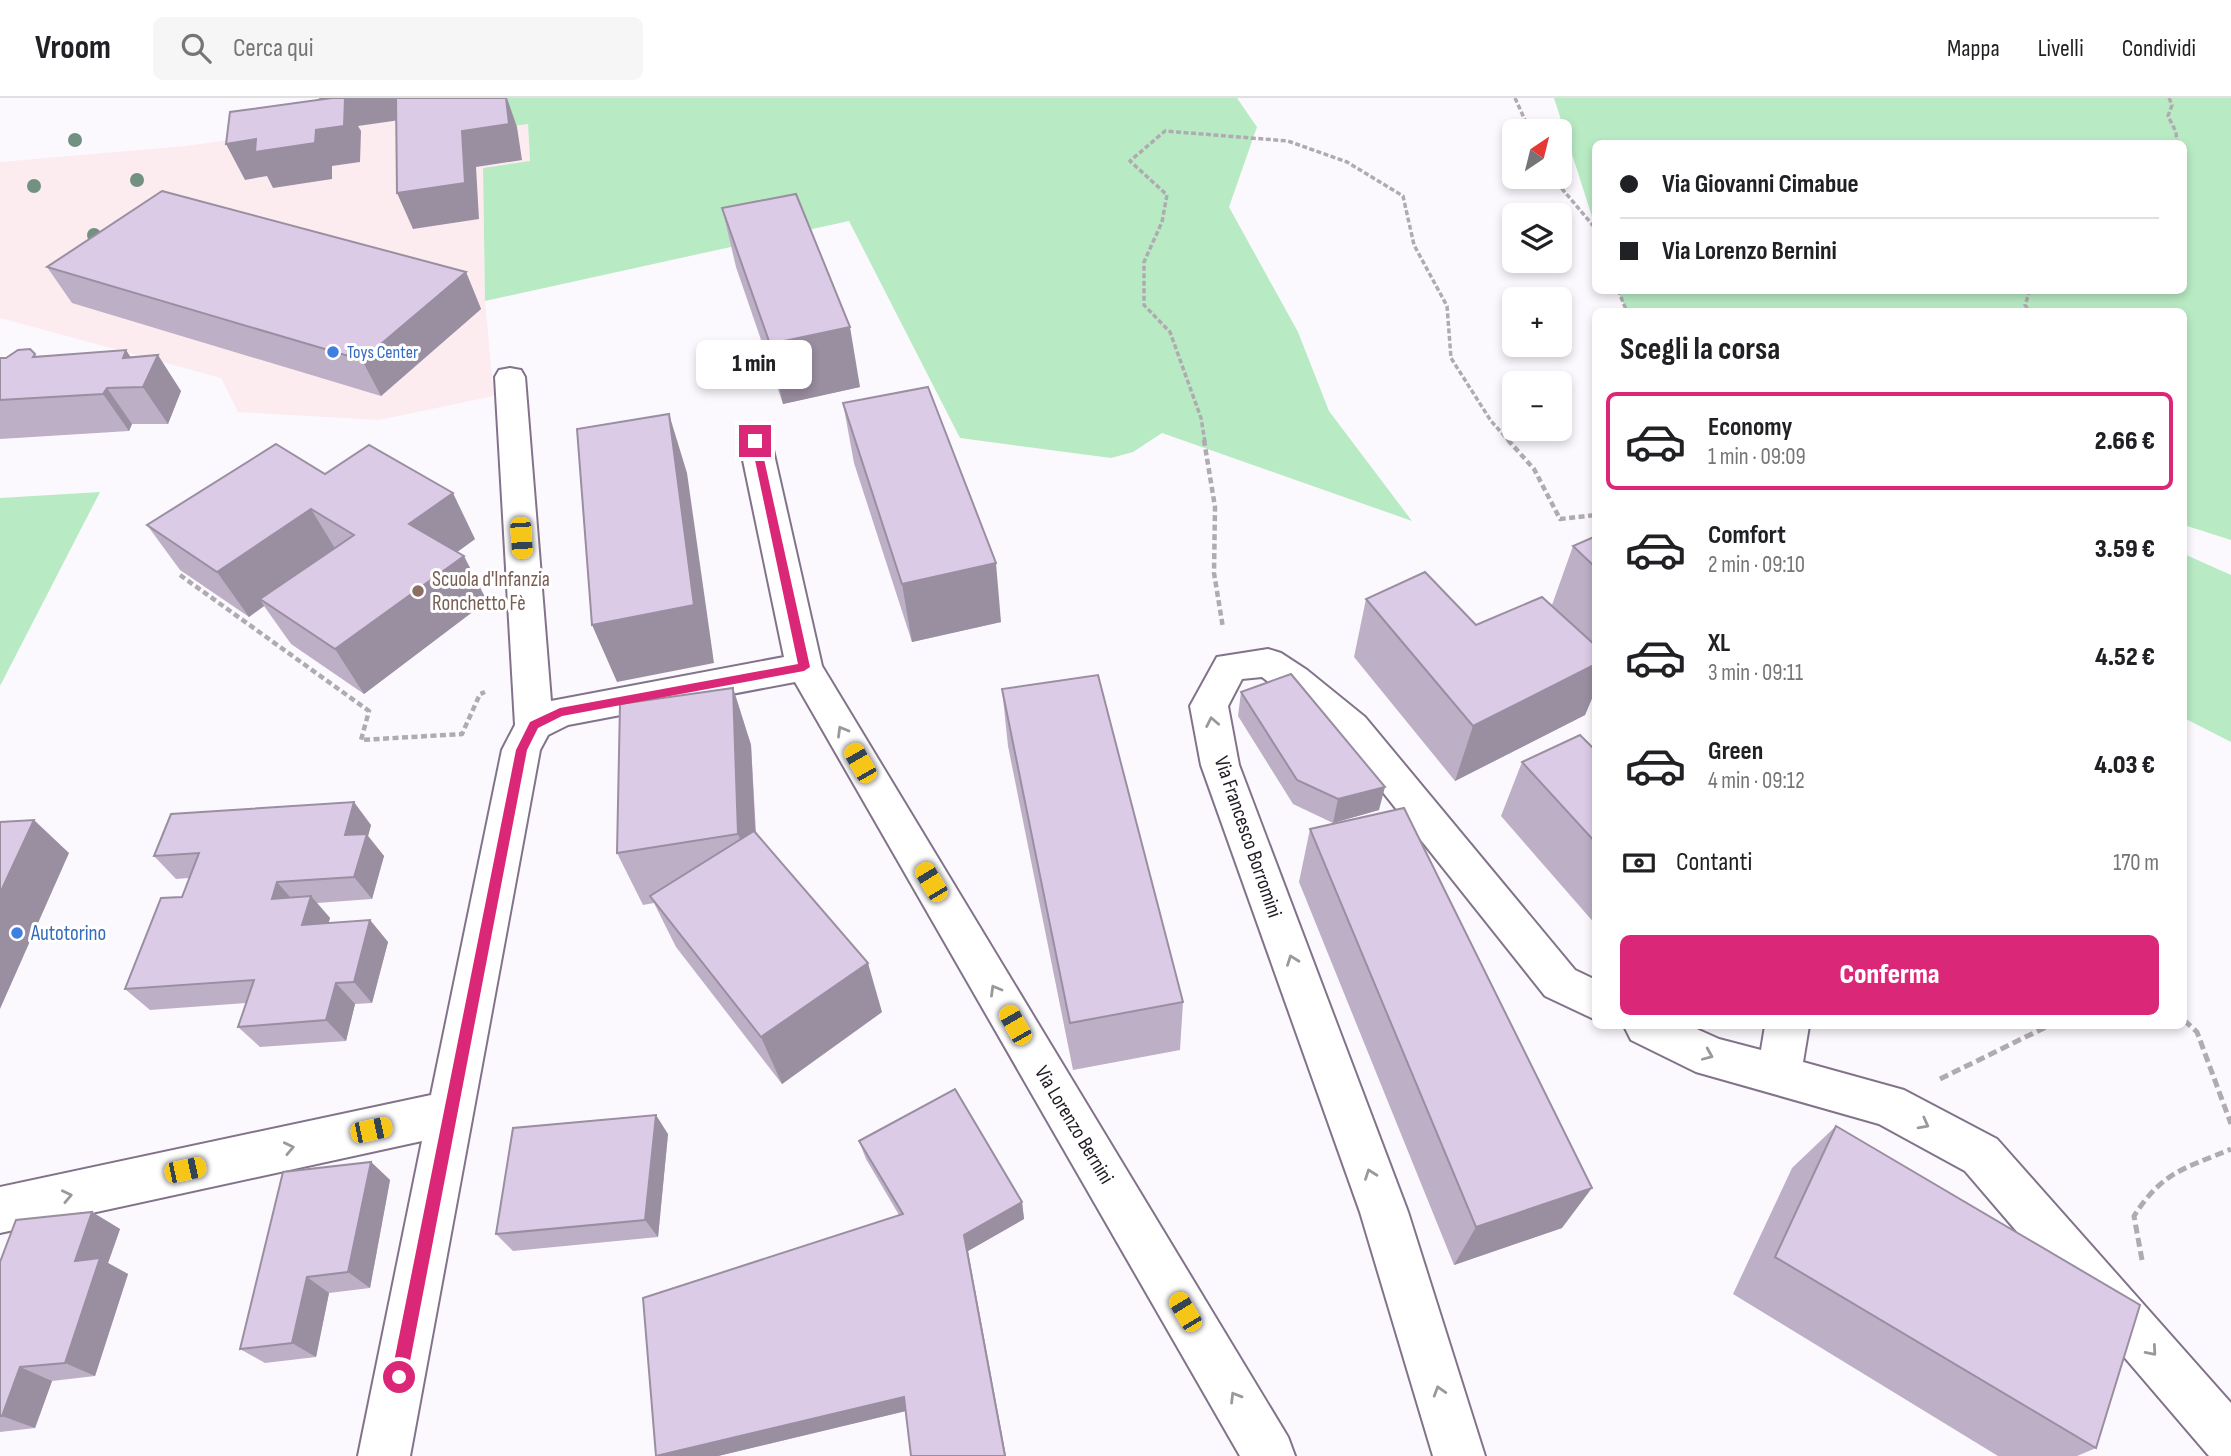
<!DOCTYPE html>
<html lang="it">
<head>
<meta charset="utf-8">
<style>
	:root { --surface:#fff; --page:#f6f6f6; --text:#202124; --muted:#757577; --line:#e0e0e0; --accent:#db2777 }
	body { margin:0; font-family:"Sofia Sans Condensed",sans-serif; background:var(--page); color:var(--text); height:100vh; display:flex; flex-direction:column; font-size:26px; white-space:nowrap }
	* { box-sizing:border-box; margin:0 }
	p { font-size:23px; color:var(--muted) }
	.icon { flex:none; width:38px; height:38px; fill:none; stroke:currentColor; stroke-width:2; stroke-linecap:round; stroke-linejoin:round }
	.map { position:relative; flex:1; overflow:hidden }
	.drawer { position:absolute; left:1592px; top:210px; width:595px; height:721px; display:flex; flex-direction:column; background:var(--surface); border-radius:10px; box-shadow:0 4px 10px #0003 }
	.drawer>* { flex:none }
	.hud { position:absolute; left:1592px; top:42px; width:595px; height:154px; border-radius:10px; box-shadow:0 4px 10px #0003; display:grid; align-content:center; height:154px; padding:0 28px; background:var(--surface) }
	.needle { width:46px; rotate:35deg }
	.tools { position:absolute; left:1502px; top:21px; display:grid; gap:14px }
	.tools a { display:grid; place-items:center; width:70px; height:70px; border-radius:10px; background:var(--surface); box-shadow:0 4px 10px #0003; font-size:35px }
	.end { position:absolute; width:32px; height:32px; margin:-16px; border:9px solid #db2777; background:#fff; box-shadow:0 0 0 4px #fff }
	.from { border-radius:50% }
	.bubble { position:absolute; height:49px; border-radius:10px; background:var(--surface); box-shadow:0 4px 10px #0003; font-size:23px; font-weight:800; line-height:49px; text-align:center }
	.car { position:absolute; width:21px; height:42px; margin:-21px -10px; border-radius:9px; box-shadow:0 0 5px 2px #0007; background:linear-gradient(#f5c518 24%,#345 0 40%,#f5c518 0 76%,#345 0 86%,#f5c518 0) }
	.hud b { display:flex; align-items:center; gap:24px; height:66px; font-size:26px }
	.hud b+b { border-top:2px solid var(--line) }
	.hud i { width:18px; height:18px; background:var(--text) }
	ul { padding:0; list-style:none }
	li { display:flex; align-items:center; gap:21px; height:98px; margin:0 14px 10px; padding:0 14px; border:4px solid transparent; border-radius:10px }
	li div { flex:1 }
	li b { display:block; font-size:26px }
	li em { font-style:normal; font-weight:800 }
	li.active { border-color:var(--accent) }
	li>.icon { width:63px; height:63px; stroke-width:1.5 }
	h2 { padding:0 28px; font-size:32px; line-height:84px }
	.pay { display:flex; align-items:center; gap:18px; height:77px; padding:0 28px; font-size:26px }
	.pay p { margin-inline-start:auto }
	.cta { display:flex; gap:14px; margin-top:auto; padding:14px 28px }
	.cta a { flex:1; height:80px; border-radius:10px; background:var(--accent); color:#fff; font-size:28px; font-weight:800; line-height:80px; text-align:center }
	header { display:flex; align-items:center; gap:42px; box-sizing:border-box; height:98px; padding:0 35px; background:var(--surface); border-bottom:2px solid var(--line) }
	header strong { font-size:33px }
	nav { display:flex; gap:38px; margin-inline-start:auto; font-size:24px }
	.search { width:490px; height:63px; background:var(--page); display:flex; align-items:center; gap:18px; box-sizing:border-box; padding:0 24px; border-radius:10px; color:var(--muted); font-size:26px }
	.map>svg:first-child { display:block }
	.commercial { fill:#fcecf0 }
	.green { fill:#b8ebc4 }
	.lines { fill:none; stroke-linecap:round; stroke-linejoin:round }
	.minor-casing { stroke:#82738b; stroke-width:4 }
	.path-far2 { stroke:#afabb1; stroke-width:3.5; stroke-dasharray:5 2.5; stroke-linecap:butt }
	.path-far1 { stroke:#afabb1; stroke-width:4.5; stroke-dasharray:6 3.5; stroke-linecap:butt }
	.path { stroke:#afabb1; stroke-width:5; stroke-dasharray:9 4.5; stroke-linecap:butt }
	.minor { fill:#fff; fill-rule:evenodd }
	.tree { fill:#729181 }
	.wall { fill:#bdafc6 }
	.shaded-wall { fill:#9a8ea1 }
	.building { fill:#dccbe6; stroke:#9a8ea1; stroke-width:2 }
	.oneway { stroke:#9b989c }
	.route { fill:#db2777 }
	.shop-dot { fill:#3f7fe0; stroke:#fff; stroke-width:2.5 }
	.education-dot { fill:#8d6e63; stroke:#fff; stroke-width:2.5 }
	.labels { text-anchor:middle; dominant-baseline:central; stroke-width:6; stroke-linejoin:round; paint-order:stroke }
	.far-shop-label { font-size:18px; fill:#366cbe; stroke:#fff; text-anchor:start }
	.education-label { font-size:21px; fill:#785e54; stroke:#fff; text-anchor:start }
	.street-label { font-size:21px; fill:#211b24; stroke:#fff }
	.shop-label { font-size:21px; fill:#366cbe; stroke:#fff; text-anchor:start }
</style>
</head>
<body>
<header>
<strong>Vroom</strong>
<div class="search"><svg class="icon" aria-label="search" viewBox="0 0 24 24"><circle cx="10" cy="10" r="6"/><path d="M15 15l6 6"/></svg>Cerca qui</div>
<nav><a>Mappa</a><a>Livelli</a><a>Condividi</a></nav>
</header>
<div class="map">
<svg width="2231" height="1358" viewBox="0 0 2231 1358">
	<rect width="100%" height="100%" fill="#fcf9fe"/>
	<!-- commercial -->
	<polygon class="commercial" points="335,0 528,25 530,64 483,71 485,203 494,298 379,322 238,314 221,280 0,220 0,64 185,48 334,28"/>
	<!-- green -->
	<g class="green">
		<polygon points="482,0 1237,0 1257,29 1229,109 1298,234 1329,313 1412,423 1162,335 1133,354 1111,360 960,340 849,123 485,203 483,70 530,63 528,26 483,32"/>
		<polygon points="1554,0 2231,0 2231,442 2184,427 2184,214 1627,214 1618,193 2184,192 2184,46 1596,46 1596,131"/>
		<polygon points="100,394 0,588 0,400"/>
		<polygon points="2184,456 2231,477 2231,644 2184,620"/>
	</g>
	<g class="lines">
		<defs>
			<g id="minor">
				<polygon points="510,270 521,272 525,279 551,603 784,559 739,343 744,336 755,333 766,336 771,343 822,568 1288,1339 1295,1358 1240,1358 795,584 568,627 548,637 540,652 410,1358 358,1358 422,1043 0,1135 0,1089 431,997 502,652 515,627 495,279 499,272"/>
				<polygon points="1268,551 1281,555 1307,572 1365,619 1575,872 1596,882 1596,922 1545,898 1339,639 1262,579 1242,581 1228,608 1239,667 1408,1114 1485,1358 1433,1358 1360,1114 1201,667 1190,608 1217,559"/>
				<polygon points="1624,928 1690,928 1719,941 1761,952 1765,928 1809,928 1803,964 1904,992 1997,1041 2231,1305 2231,1358 2209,1358 1965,1073 1879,1026 1696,974 1631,942"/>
			</g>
		</defs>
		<!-- minor casing -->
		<use href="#minor" class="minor-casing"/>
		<!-- path-far2 -->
		<g class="path-far2">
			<polyline points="1515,0 1530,33"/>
			<polyline points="2169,0 2172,7 2168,18 2176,34 2177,46"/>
			<polyline points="1552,79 1596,131"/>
			<polyline points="1618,192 1627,214"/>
			<polyline points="2030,192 2025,207 2030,214"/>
			<polyline points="1205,344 1201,320 1170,234 1144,207 1144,164 1162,124 1167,97 1130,63 1165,33 1288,43 1347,64 1403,98 1414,147 1447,208 1451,260 1491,323 1510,344"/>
		</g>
		<!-- path-far1 -->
		<g class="path-far1">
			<polyline points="1204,342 1215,409 1214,475 1223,530"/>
			<polyline points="1508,342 1534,371 1560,421 1596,417"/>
			<polyline points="180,477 369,613 361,642 462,636 480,596 485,594"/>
		</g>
		<!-- path -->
		<g class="path">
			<polyline points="2184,922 2197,934 2231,1026"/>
			<polyline points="1940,981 2048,928"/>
			<path d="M2142 1162 2134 1118C2163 1073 2184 1071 2231 1051"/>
		</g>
		<!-- minor -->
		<use href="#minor" class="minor"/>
	</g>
	<!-- trees -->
	<g class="tree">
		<circle cx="75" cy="42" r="7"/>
		<circle cx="137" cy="82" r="7"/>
		<circle cx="34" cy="88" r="7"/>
		<circle cx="94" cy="137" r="7"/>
	</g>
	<!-- wall -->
	<g class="wall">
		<polygon points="722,110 860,289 783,306 736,169"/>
		<polygon points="47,169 466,174 481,211 381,298 72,205"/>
		<polygon points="35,256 37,259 131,259 181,293 168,326 132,326 129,333 0,341 0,260"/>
		<polygon points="843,305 1001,524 912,544 854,365"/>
		<polygon points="325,376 475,441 457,454 487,503 364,596 291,546 264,508 249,519 180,472 147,427"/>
		<polygon points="1596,438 1596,591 1585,617 1455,683 1354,559 1366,501 1476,527 1579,533 1552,507 1573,448"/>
		<polygon points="733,590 751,647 756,734 882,914 782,986 676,849 654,805 643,807 617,755"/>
		<polygon points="1002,591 1183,904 1180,952 1073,972 1008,648"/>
		<polygon points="1241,594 1379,712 1333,725 1293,706 1238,618"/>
		<polygon points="1596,653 1596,827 1501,718 1522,664"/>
		<polygon points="371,727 368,738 384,758 372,801 317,805 330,820 328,825 370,822 388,844 372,905 355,906 346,943 260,949 238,929 246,905 150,912 125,891 182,799 189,780 176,781 154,758"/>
		<polygon points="1310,731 1562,1130 1454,1167 1299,784"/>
		<polygon points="1836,1028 2096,1350 2077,1358 1998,1358 1733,1196 1792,1070"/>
		<polygon points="668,1036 658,1139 513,1153 496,1136"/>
		<polygon points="859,1043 1022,1104 1024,1121 968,1153 906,1313 718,1358 656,1358 899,1117 866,1061"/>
		<polygon points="371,1064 390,1082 370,1190 329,1195 316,1259 265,1265 240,1251"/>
		<polygon points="92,1114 120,1131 108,1165 128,1176 95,1278 52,1283 35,1330 0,1334 0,1164"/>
	</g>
	<!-- shaded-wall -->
	<g class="shaded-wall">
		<polygon points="319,0 399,0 400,22 358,28 361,33 360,64 332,68 332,81 273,90 267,78 245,82 226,46 333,30"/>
		<polygon points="506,0 507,0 517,29 522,62 476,69 479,121 413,131 397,95 462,33"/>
		<polygon points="466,174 481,211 381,298 362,262"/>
		<polygon points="850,229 860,289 783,306 770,246"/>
		<polygon points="126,252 146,282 158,257 181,293 168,326 123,260"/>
		<polygon points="107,290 132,326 129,333 103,296"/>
		<polygon points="669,316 687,375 714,565 617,584 592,527"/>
		<polygon points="453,395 475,441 434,471 409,426"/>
		<polygon points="311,411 339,457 260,501 264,508 249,519 217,474"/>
		<polygon points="464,458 487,503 364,596 335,551"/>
		<polygon points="996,465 1001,524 912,544 902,486"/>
		<polygon points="1596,566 1596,591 1585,617 1455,683 1473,628"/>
		<polygon points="733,590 751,647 758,789 738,736"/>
		<polygon points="1385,689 1379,712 1333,725 1338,701"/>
		<polygon points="354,704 371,727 368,738 384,758 372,801 354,779 345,737"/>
		<polygon points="34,722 69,755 0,911 0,795"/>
		<polygon points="277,784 297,807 272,801"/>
		<polygon points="311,798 330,820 322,848 302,827"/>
		<polygon points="370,822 388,844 372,905 354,884"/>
		<polygon points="868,865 882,914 782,986 761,939"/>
		<polygon points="336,885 355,906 346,943 326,922"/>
		<polygon points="656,1017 668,1036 658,1139 645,1122"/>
		<polygon points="371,1064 390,1082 370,1190 348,1174"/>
		<polygon points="1592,1090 1562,1130 1454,1167 1476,1129"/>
		<polygon points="1022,1104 1024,1121 968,1153 1006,1358 1005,1358 964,1137"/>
		<polygon points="92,1114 120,1131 108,1165 128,1176 95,1278 65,1265 75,1163"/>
		<polygon points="307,1179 329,1195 316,1259 292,1245"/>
		<polygon points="20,1269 52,1283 35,1330 2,1318"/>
		<polygon points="904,1299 910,1312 718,1358 658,1358"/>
	</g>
	<!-- building -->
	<g class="building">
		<polygon points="332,0 345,0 344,28 316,32 315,45 255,54 256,41 226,46 230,14"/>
		<polygon points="396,0 506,0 509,26 462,33 465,85 397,95"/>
		<polygon points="162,93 466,174 362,262 47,169"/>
		<polygon points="796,96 850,229 770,246 722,110"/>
		<polygon points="30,251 35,256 33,259 126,252 123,260 158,257 143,289 107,290 103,296 0,302 0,260 6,260 18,252"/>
		<polygon points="928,289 996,465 902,486 843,305"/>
		<polygon points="669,316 694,507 592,527 577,331"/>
		<polygon points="276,346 325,376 369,347 453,395 409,426 464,458 335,551 260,501 354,437 311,411 217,474 147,427"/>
		<polygon points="1596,438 1596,470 1573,448"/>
		<polygon points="1425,474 1476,527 1542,499 1596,548 1596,566 1473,628 1366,501"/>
		<polygon points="1291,576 1385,689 1338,701 1297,682 1241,594"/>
		<polygon points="1098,577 1183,904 1070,925 1002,591"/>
		<polygon points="733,590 738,736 617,755 620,606"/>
		<polygon points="1580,637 1596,653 1596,745 1522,664"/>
		<polygon points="354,704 345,737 367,736 354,779 277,784 272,801 311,798 302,827 370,822 354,884 336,885 326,922 238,929 254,882 125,891 161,800 182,799 199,755 154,758 171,716"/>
		<polygon points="1404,710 1592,1090 1476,1129 1310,731"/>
		<polygon points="34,722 0,795 0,724"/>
		<polygon points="754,733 868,865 761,939 650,798"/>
		<polygon points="955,991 1022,1104 964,1137 1005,1358 911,1358 904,1299 656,1358 643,1200 903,1116 859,1043"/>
		<polygon points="656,1017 645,1122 496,1136 513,1030"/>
		<polygon points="1836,1028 2140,1207 2096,1350 1775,1159"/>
		<polygon points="371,1064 348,1174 307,1179 292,1245 240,1251 283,1074"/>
		<polygon points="92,1114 75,1163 100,1160 65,1265 20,1269 2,1318 0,1318 0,1164 16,1122"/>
	</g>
	<!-- one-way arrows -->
	<defs><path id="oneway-chevron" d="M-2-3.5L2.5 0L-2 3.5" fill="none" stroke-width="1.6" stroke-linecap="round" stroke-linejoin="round" transform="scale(1.75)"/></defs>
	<g class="oneway">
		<use href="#oneway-chevron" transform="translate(1212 624) rotate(-101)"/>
		<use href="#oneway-chevron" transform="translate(842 633) rotate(-120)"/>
		<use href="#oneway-chevron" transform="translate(1292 862) rotate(-110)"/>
		<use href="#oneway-chevron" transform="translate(995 892) rotate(-120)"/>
		<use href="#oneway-chevron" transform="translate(1708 957) rotate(23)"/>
		<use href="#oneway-chevron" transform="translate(1924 1026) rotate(28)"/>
		<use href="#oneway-chevron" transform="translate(289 1050) rotate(-12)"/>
		<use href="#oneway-chevron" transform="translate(1370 1076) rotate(-110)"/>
		<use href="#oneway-chevron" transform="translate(67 1098) rotate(-12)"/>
		<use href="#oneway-chevron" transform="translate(2152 1253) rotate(49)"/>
		<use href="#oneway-chevron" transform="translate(1439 1293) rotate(-107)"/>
		<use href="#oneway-chevron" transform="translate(1235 1299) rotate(-121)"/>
	</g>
	<!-- route -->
	<polygon class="route" points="755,340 760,343 810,569 804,573 562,618 538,630 527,652 407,1279 404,1284 399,1286 394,1284 391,1279 516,652 530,624 560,610 798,566 751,343"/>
	<!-- markers -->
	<g class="shop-dot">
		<circle cx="333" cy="254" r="7"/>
		<circle cx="17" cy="835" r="7"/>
	</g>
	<circle class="education-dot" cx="418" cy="493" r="7"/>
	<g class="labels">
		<!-- far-shop labels -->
		<g class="far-shop-label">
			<text x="347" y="254">Toys Center</text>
		</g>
		<!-- education labels -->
		<g class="education-label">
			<text x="432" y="481">Scuola d'Infanzia<tspan x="432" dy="24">Ronchetto Fè</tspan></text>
		</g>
		<!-- street labels -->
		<g class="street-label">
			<text transform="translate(1248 739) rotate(71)">Via Francesco Borromini</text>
			<text transform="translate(1074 1027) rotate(59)">Via Lorenzo Bernini</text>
		</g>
		<!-- shop labels -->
		<g class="shop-label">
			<text x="31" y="835">Autotorino</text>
		</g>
	</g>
</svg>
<div class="tools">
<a><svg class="needle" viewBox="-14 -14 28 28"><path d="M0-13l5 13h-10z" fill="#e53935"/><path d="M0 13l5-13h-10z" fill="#757577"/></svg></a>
<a><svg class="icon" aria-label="layers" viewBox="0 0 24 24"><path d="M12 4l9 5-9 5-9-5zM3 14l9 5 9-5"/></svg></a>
<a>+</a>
<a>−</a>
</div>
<i class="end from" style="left:399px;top:1279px"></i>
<i class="end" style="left:755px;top:343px"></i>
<div class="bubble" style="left:696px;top:242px;width:116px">1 min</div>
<i class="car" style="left:521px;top:440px;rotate:176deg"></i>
<i class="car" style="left:860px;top:665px;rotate:330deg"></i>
<i class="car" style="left:931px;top:784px;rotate:329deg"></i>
<i class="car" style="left:1015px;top:927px;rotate:330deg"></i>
<i class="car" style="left:371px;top:1032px;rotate:78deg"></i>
<i class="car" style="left:185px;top:1072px;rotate:78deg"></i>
<i class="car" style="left:1185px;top:1214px;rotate:329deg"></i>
<div class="hud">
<b><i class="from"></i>Via Giovanni Cimabue</b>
<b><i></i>Via Lorenzo Bernini</b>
</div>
<section class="drawer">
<h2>Scegli la corsa</h2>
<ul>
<li class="active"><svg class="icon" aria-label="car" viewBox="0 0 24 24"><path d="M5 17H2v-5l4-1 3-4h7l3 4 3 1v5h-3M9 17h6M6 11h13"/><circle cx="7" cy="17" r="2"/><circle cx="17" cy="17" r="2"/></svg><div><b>Economy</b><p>1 min · 09:09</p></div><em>2.66 €</em></li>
<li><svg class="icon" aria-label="car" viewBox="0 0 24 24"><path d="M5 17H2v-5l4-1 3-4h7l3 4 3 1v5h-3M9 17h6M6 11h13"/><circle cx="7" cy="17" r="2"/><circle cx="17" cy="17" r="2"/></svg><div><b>Comfort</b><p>2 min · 09:10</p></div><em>3.59 €</em></li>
<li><svg class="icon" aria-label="car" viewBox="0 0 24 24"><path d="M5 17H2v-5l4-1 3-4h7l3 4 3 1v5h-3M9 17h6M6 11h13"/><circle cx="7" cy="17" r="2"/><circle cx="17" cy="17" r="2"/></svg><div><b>XL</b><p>3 min · 09:11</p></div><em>4.52 €</em></li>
<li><svg class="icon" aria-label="car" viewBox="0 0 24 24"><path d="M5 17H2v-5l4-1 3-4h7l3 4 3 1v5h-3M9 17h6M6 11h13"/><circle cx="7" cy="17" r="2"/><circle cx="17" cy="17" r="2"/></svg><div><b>Green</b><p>4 min · 09:12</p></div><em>4.03 €</em></li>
</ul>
<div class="pay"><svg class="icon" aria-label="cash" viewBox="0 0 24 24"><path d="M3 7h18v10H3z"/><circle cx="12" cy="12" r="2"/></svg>Contanti<p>170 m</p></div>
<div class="cta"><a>Conferma</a></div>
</section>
</div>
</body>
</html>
